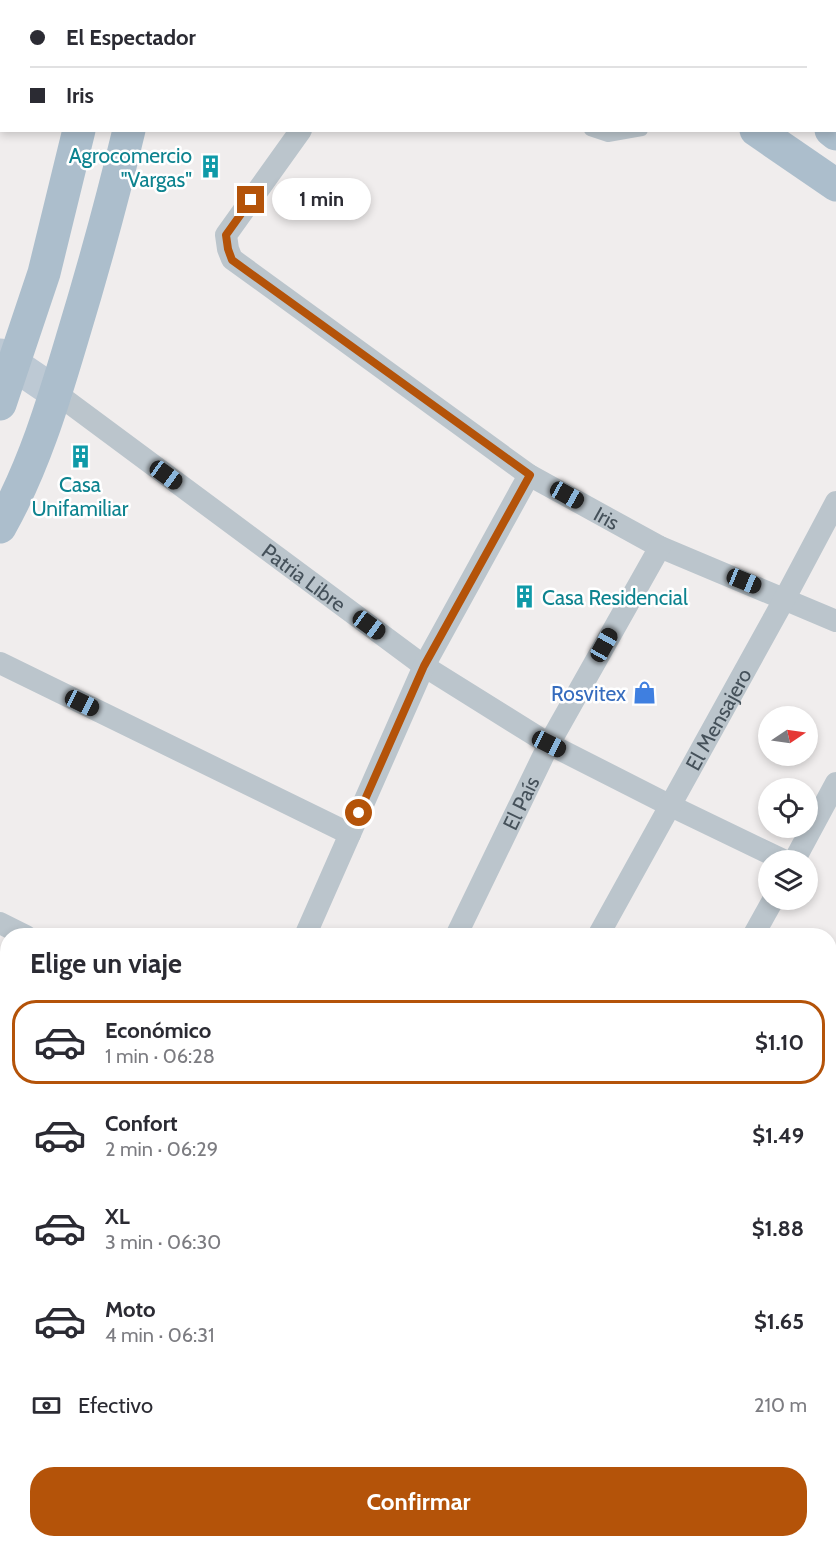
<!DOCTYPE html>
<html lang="es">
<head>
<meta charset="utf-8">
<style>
	:root { --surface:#fff; --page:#f2f2f3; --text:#2b2b33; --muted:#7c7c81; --line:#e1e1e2; --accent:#b45309 }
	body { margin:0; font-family:Cabin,sans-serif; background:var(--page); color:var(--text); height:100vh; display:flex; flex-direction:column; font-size:22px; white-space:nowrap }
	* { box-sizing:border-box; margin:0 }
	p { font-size:20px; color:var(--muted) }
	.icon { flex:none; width:33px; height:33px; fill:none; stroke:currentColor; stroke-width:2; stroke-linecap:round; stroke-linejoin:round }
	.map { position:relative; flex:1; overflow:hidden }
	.drawer { position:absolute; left:0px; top:928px; width:837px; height:620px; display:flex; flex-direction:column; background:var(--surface); border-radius:24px 24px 0 0; box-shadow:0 3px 9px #0003 }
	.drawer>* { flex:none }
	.banner { position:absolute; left:0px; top:0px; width:837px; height:132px; box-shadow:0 3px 9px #0003; display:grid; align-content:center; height:132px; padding:0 30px; background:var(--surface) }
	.needle { width:39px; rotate:77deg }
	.buttons { position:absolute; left:758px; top:706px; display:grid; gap:12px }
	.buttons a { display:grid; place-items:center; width:60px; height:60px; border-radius:50%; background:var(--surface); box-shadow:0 3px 9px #0003; font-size:30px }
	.end { position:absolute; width:27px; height:27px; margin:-14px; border:8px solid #b45309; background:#fff; box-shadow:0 0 0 3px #fff }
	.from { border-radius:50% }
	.bubble { position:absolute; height:42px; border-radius:21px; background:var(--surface); box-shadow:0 3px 9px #0003; font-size:20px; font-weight:800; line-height:42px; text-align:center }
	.car { position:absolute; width:18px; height:36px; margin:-18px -9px; border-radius:8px; box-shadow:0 0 4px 2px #0007; background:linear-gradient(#222 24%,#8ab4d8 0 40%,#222 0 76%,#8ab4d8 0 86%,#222 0) }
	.banner b { display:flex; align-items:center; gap:21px; height:57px; font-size:22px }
	.banner b+b { border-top:2px solid var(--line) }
	.banner i { width:15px; height:15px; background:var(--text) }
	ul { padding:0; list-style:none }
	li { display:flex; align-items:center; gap:18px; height:84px; margin:0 12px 9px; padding:0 18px; border:3px solid transparent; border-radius:24px }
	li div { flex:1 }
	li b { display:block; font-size:22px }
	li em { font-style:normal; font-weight:800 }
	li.current { border-color:var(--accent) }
	li>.icon { width:54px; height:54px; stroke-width:1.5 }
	h2 { padding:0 30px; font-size:27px; line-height:72px }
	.pay { display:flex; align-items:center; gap:15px; height:66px; padding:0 30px; font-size:22px }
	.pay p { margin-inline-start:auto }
	.primary-button { display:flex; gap:12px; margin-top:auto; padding:12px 30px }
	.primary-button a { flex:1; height:69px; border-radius:24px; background:var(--accent); color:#fff; font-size:24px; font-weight:800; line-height:69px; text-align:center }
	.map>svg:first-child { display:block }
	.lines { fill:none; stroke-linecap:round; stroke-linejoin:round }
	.lane { stroke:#bbc5cc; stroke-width:12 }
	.street { stroke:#bbc5cc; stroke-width:22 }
	.secondary { stroke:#bdc9d4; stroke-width:33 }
	.primary { stroke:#acbecc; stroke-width:33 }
	.route { stroke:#b45309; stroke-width:8 }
	.labels { text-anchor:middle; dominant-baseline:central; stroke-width:5; stroke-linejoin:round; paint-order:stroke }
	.culture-label { font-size:21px; fill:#0d838f; stroke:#fff; text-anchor:end }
	.street-label { font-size:21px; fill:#45515a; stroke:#fff }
	.shop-label { font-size:21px; fill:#366cbe; stroke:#fff; text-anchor:end }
</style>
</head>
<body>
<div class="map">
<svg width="836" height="1547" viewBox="0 0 836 1547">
	<rect width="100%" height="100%" fill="#f0eded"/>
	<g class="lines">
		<!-- lane -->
		<g class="lane">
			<polyline points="543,2 543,0"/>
			<polyline points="590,130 608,136 642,130"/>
		</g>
		<!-- street -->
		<g class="street">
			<polyline points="394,2 395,0"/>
			<polyline points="0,56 2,57"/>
			<path id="s1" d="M301 130 226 235 228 249 232 259 529 475 660 547 836 621"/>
			<path id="s2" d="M56 393 424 666 549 744 671 806 785 861"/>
			<polyline points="0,663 350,834"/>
			<polyline points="794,861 836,783"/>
			<polyline points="0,923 26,936"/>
			<polyline points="305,936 424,666 529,475"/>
			<path id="s3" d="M456 936 549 744 660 547"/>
			<path id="s4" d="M598 936 785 598 836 502"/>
			<polyline points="753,936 773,900"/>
			<polyline points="830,1211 836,1213"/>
			<polyline points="0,1303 8,1292"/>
			<polyline points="18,1540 30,1547"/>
			<polyline points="402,1540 413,1547"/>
			<polyline points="777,1540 789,1547"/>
			<polyline points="126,1547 130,1540"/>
			<polyline points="529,1547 533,1540"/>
		</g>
		<!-- secondary -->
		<polyline class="secondary" points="0,355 56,393"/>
		<!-- primary -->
		<g class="primary">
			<polyline points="588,0 590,2"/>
			<polyline points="645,0 648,2"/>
			<polyline points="112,2 112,0"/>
			<polyline points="160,2 160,0"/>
			<polyline points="756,130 836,185"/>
			<polyline points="831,130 836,134"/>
			<polyline points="0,404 44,273 79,130"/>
			<path d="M0 527C33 469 53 403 72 339 93 270 112 201 129 130"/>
		</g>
	</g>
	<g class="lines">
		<!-- route -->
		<polyline class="route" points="251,200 226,235 228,249 232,260 530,475 424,666 359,813"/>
	</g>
	<!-- icons -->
	<defs>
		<symbol id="building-bare" viewBox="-9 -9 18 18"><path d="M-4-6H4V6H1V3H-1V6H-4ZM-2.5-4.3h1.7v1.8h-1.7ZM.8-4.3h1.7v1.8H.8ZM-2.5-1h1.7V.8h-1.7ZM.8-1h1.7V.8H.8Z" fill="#0f9aa8" stroke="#fff" stroke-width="2.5" paint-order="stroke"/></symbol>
		<symbol id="shop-bare" viewBox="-9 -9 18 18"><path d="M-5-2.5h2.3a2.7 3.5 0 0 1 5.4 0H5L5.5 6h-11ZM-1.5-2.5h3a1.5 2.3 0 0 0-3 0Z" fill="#3f7fe0" stroke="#fff" stroke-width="2.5" paint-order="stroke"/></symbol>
	</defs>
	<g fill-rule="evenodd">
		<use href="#building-bare" x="194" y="150" width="33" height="33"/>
		<use href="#building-bare" x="64" y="440" width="33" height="33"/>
		<use href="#building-bare" x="508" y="580" width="33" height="33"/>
		<use href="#shop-bare" x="628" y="676" width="33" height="33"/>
	</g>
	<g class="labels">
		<!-- culture labels -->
		<g class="culture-label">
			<text x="192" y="155">Agrocomercio<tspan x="192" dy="24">"Vargas"</tspan></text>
			<text x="80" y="484" text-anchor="middle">Casa<tspan x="80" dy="24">Unifamiliar</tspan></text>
			<text x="542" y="597" text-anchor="start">Casa Residencial</text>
		</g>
		<!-- street labels -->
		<g class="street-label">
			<text stroke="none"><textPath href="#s1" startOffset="610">Iris</textPath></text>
			<text stroke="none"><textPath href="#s2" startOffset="309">Patria Libre</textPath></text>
			<text stroke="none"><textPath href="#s4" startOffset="248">El Mensajero</textPath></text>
			<text stroke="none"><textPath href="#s3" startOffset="148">El País</textPath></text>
		</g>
		<!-- shop labels -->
		<g class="shop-label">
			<text x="626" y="693">Rosvitex</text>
		</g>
	</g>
</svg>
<div class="buttons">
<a><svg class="needle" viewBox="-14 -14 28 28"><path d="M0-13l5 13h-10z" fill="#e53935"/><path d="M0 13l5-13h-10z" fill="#7c7c81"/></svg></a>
<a><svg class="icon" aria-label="locate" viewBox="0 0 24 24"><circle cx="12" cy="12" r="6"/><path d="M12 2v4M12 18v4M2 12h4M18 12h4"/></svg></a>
<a><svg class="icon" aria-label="layers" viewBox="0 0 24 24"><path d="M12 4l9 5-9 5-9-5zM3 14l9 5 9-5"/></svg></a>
</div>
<i class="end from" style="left:359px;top:813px"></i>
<i class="end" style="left:251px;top:200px"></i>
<div class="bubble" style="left:272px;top:178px;width:99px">1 min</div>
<i class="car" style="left:166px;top:475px;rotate:126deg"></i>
<i class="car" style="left:567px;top:495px;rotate:119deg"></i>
<i class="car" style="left:744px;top:581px;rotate:112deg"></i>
<i class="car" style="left:369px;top:625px;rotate:126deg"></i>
<i class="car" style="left:604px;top:645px;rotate:29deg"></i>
<i class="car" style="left:82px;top:703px;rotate:116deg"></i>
<i class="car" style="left:549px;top:744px;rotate:117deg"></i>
<div class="banner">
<b><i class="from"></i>El Espectador</b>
<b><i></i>Iris</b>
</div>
<section class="drawer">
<h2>Elige un viaje</h2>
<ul>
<li class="current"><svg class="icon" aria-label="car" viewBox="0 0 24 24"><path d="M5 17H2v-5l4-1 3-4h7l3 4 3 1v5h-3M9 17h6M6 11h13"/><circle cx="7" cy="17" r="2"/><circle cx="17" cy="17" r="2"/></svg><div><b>Económico</b><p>1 min · 06:28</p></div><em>$1.10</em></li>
<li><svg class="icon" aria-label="car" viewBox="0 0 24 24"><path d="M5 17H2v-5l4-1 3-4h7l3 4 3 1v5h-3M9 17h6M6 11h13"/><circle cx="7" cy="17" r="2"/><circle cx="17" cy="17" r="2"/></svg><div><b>Confort</b><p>2 min · 06:29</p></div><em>$1.49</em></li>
<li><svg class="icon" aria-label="car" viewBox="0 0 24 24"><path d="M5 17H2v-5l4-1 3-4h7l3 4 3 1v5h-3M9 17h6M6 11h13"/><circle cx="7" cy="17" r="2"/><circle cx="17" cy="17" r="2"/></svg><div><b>XL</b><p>3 min · 06:30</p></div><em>$1.88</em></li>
<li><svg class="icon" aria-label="car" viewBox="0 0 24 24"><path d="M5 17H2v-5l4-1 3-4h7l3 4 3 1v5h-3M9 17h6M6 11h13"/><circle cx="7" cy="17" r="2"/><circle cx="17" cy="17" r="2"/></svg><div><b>Moto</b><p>4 min · 06:31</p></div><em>$1.65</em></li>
</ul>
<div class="pay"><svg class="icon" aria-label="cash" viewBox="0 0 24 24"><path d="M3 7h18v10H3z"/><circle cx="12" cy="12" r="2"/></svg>Efectivo<p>210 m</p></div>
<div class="primary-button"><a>Confirmar</a></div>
</section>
</div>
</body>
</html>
